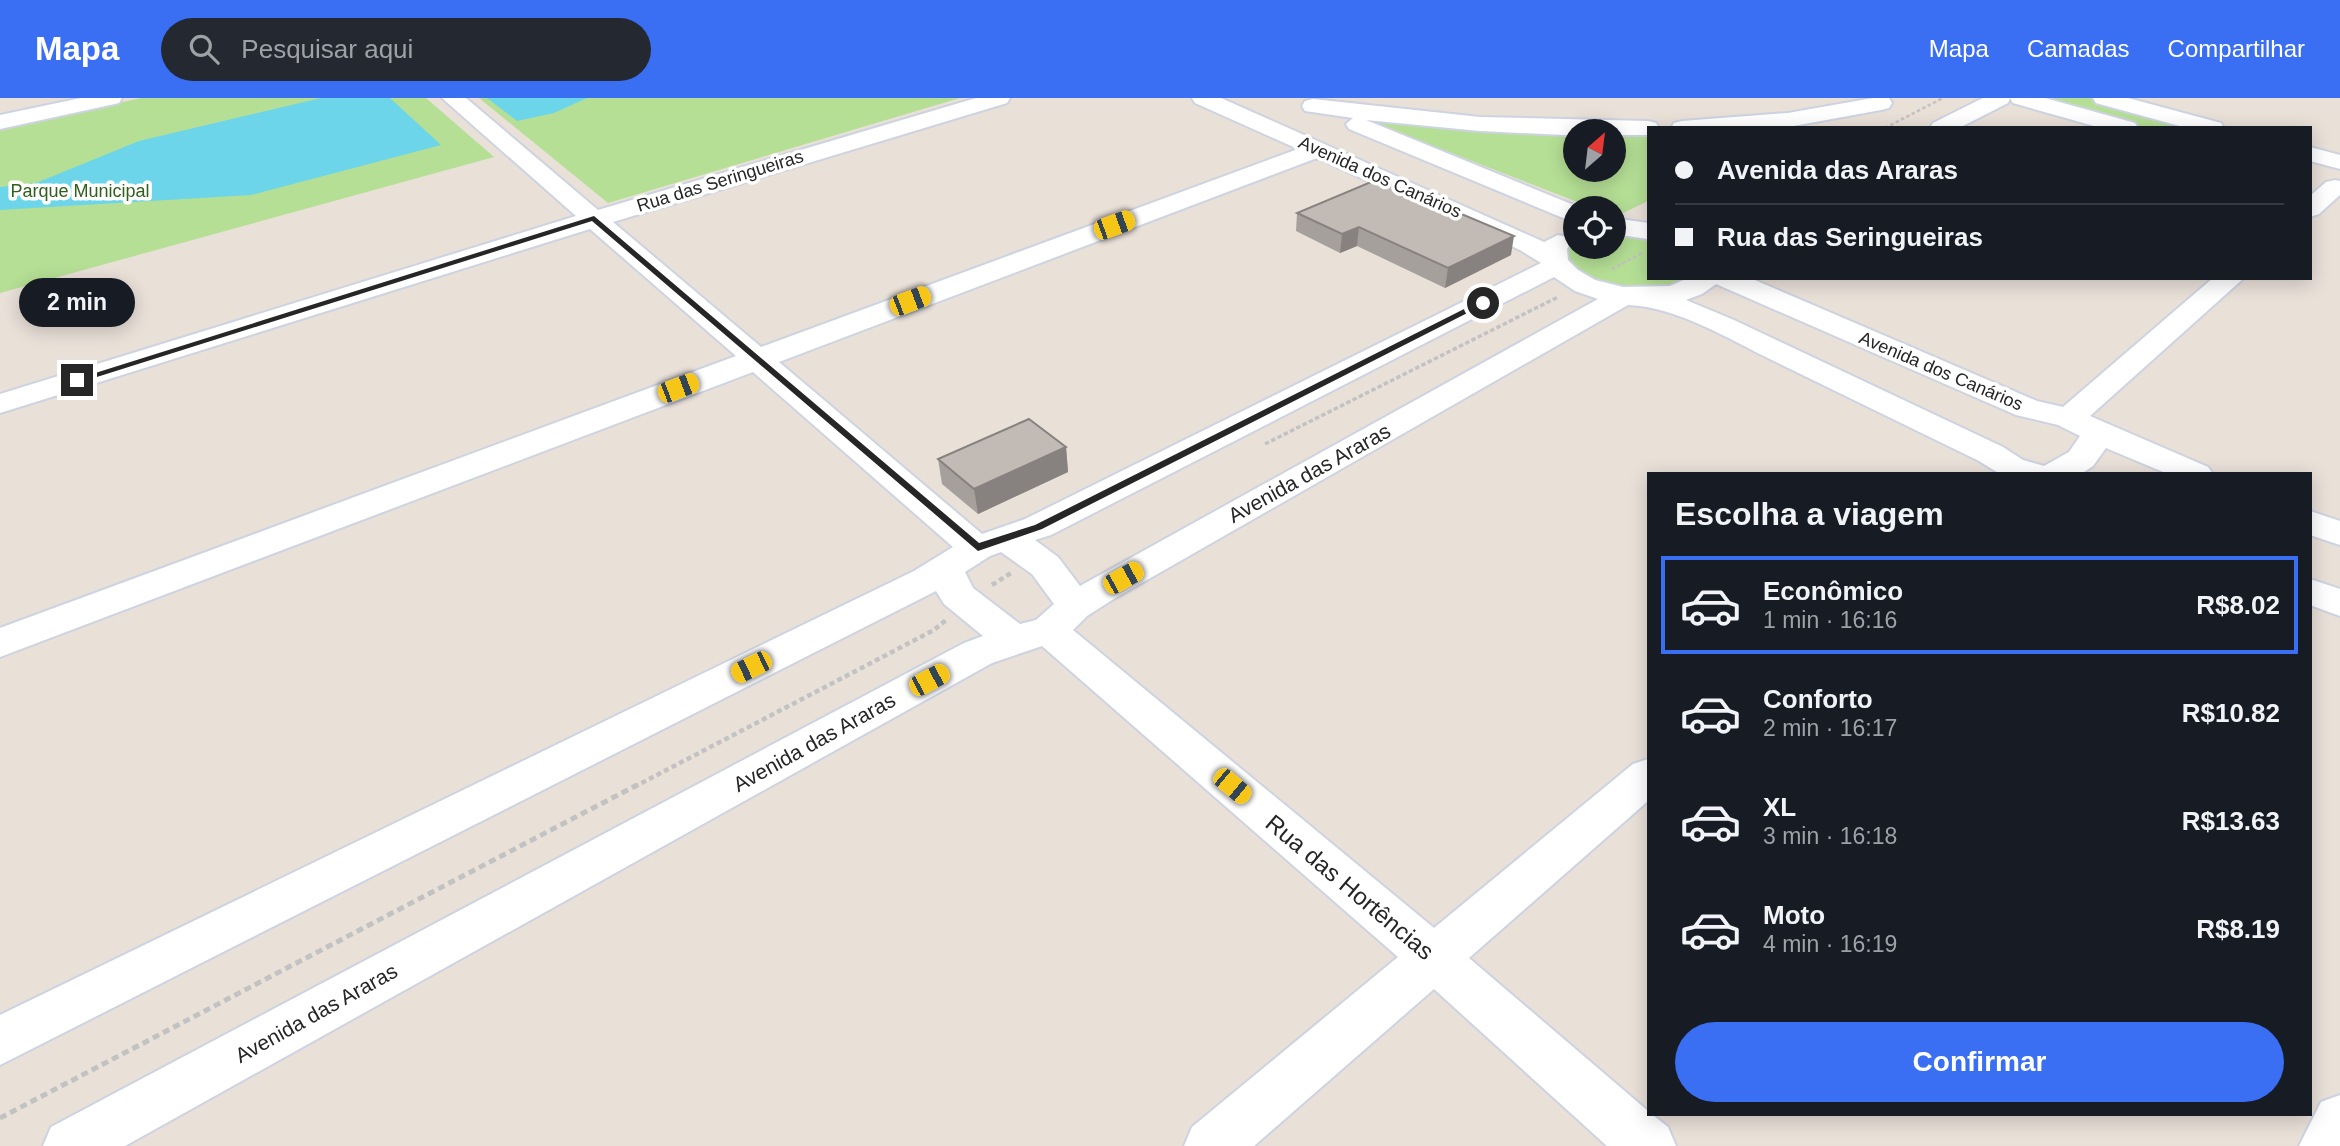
<!DOCTYPE html>
<html lang="pt">
<head>
<meta charset="utf-8">
<style>
	:root { --surface:#171b24; --page:#242831; --text:#f1f3f6; --muted:#9ea1a6; --line:#363941; --accent:#3a6ff4 }
	body { margin:0; font-family:Helvetica,sans-serif; background:var(--page); color:var(--text); height:100vh; display:flex; flex-direction:column; font-size:26px; white-space:nowrap }
	* { box-sizing:border-box; margin:0 }
	p { font-size:23px; color:var(--muted) }
	.icon { flex:none; width:38px; height:38px; fill:none; stroke:currentColor; stroke-width:2; stroke-linecap:round; stroke-linejoin:round }
	.map { position:relative; flex:1; overflow:hidden }
	.drawer { position:absolute; left:1647px; top:374px; width:665px; height:644px; display:flex; flex-direction:column; background:var(--surface); border-radius:0px; box-shadow:0 4px 18px #0003 }
	.drawer>* { flex:none }
	.banner { position:absolute; left:1647px; top:28px; width:665px; height:154px; border-radius:0px; box-shadow:0 4px 18px #0003; display:grid; align-content:center; height:154px; padding:0 28px; background:var(--surface) }
	.needle { width:46px; rotate:28deg }
	.tools { position:absolute; left:1563px; top:21px; display:grid; gap:14px }
	.tools a { display:grid; place-items:center; width:63px; height:63px; border-radius:50%; background:var(--surface); box-shadow:0 4px 18px #0003; font-size:35px }
	.end { position:absolute; width:32px; height:32px; margin:-16px; border:9px solid #262626; background:#fff; box-shadow:0 0 0 4px #fff }
	.from { border-radius:50% }
	.bubble { position:absolute; height:49px; border-radius:24px; background:var(--surface); box-shadow:0 4px 18px #0003; font-size:23px; font-weight:700; line-height:49px; text-align:center }
	.car { position:absolute; width:21px; height:42px; margin:-21px -10px; border-radius:9px; box-shadow:0 0 5px 2px #0007; background:linear-gradient(#f5c518 24%,#345 0 40%,#f5c518 0 76%,#345 0 86%,#f5c518 0) }
	.banner b { display:flex; align-items:center; gap:24px; height:66px; font-size:26px }
	.banner b+b { border-top:2px solid var(--line) }
	.banner i { width:18px; height:18px; background:var(--text) }
	ul { padding:0; list-style:none }
	li { display:flex; align-items:center; gap:21px; height:98px; margin:0 14px 10px; padding:0 14px; border:4px solid transparent; border-radius:0px }
	li div { flex:1 }
	li b { display:block; font-size:26px }
	li em { font-style:normal; font-weight:700 }
	li.selected { border-color:var(--accent) }
	li>.icon { width:63px; height:63px; stroke-width:1.5 }
	h2 { padding:0 28px; font-size:32px; line-height:84px }
	.primary-button { display:flex; gap:14px; margin-top:auto; padding:14px 28px }
	.primary-button a { flex:1; height:80px; border-radius:42px; background:var(--accent); color:#fff; font-size:28px; font-weight:700; line-height:80px; text-align:center }
	header { display:flex; align-items:center; gap:42px; box-sizing:border-box; height:98px; padding:0 35px; background:var(--accent); color:#fff }
	header strong { font-size:33px }
	nav { display:flex; gap:38px; margin-inline-start:auto; font-size:24px }
	.search { width:490px; height:63px; background:var(--page); display:flex; align-items:center; gap:18px; box-sizing:border-box; padding:0 24px; border-radius:38px; color:var(--muted); font-size:26px }
	.map>svg:first-child { display:block }
	.green { fill:#b5df95 }
	.water { fill:#6cd5ea }
	.lines { fill:none; stroke-linecap:round; stroke-linejoin:round }
	.minor-casing { stroke:#cdd3e0; stroke-width:4 }
	.path-far3 { stroke:#c2c2c2; stroke-width:2.5; stroke-dasharray:3.5 2.5; stroke-linecap:butt }
	.path-far2 { stroke:#c2c2c2; stroke-width:3.5; stroke-dasharray:4.5 2.5; stroke-linecap:butt }
	.path-far1 { stroke:#c2c2c2; stroke-width:4.5; stroke-dasharray:5 3.5; stroke-linecap:butt }
	.path { stroke:#c2c2c2; stroke-width:5; stroke-dasharray:7 4.5; stroke-linecap:butt }
	.minor { fill:#fff; fill-rule:evenodd }
	.wall { fill:#a6a09c }
	.shaded-wall { fill:#87827f }
	.building { fill:#c1bab5; stroke:#87827f; stroke-width:2 }
	.route { fill:#262626 }
	.labels { text-anchor:middle; dominant-baseline:central; stroke-width:7; stroke-linejoin:round; paint-order:stroke }
	.far-street-label { font-size:18px; fill:#262626; stroke:#fff }
	.far-park-label { font-size:18px; fill:#305f1b; stroke:#fff }
	.street-label { font-size:21px; fill:#262626; stroke:#fff }
	.near-street-label { font-size:24px; fill:#262626; stroke:#fff }
</style>
</head>
<body>
<header>
<strong>Mapa</strong>
<div class="search"><svg class="icon" aria-label="search" viewBox="0 0 24 24"><circle cx="10" cy="10" r="6"/><path d="M15 15l6 6"/></svg>Pesquisar aqui</div>
<nav><a>Mapa</a><a>Camadas</a><a>Compartilhar</a></nav>
</header>
<div class="map">
<svg width="2340" height="1048" viewBox="0 0 2340 1048">
	<rect width="100%" height="100%" fill="#e9e0d8"/>
	<!-- green -->
	<g class="green">
		<polygon points="141,0 426,0 494,59 0,195 0,31"/>
		<polygon points="479,0 960,0 608,105"/>
		<polygon points="2055,0 2096,0 2203,30 2143,30 2046,2"/>
		<polygon points="1361,20 1458,31 1575,38 1575,72 1614,72 1614,38 1648,37 1648,103 1615,119 1614,110 1593,110"/>
		<path d="M1614 133 1648 137V180H1693C1668 198 1621 196 1592 183 1583 179 1574 170 1566 163L1564 153 1575 141V149H1614Z"/>
	</g>
	<!-- water -->
	<g class="water">
		<polygon points="321,0 390,0 441,47 251,97 0,112 0,89 36,85 139,43"/>
		<polygon points="487,0 587,0 554,15 517,23"/>
	</g>
	<g class="lines">
		<defs>
			<g id="minor">
				<polygon points="81,0 122,0 119,5 0,31 0,17"/>
				<path d="M442 0H466L598 112 976 0H1010L1007 5 613 124 761 249 1298 51 1195 5 1192 0H1221L1544 144 1558 137 1567 139 1571 145 1567 151 1568 162 1578 172 1595 182 1623 189 1670 188 1688 180H1750L2037 303 2063 309 2213 180H2244L2090 318 2208 369 2213 376H2168L2106 350 2093 368 2081 376H2000L1979 363C1910 329 1841 296 1772 262 1728 241 1678 209 1628 207L1112 502 1087 518 1073 532 1434 830 1633 666 1648 661V703L1469 860 1648 1013V1017H1653L1668 1029 1676 1048H1607L1434 891 1254 1048H1184L1192 1029 1398 859 1042 548 992 565 125 1048H43L51 1029 964 545 983 538 944 506 936 493 0 967V917L914 473 953 449 753 274 0 559V530L736 258 590 131 0 315V296L576 118ZM1317 60 1520 152 1541 165 1025 421 982 436 779 264ZM1554 179 1575 193 1598 201 1080 488 1058 459 1035 442 1051 437ZM1716 186 2016 317 2058 327 2080 338 2069 354 2044 368 2023 362 2003 349 1734 222 1686 202 1702 196ZM1001 454 1032 476 1054 506 1036 522 1020 526 973 490 965 474 990 458Z"/>
				<polygon points="1873,0 1889,0 1892,5 1889,10 1881,12 1788,29 1671,30 1674,25 1682,23 1788,15"/>
				<polygon points="1983,0 2045,0 2135,25 2138,30 2101,30 2013,5 2010,0 2008,5 1959,30 1930,30 1933,25"/>
				<polygon points="2093,0 2128,0 2221,25 2224,30 2187,30 2096,5"/>
				<polygon points="1313,1 1480,19 1648,23 1656,25 1659,30 1648,30 1648,37 1614,37 1614,33 1575,33 1575,37 1564,37 1480,33 1366,22 1581,110 1575,110 1575,125 1349,31 1346,26 1353,20 1305,13 1302,8 1305,3"/>
				<polygon points="2310,49 2340,57 2340,71 2310,63"/>
				<polygon points="2335,82 2340,83 2340,97 2319,116 2310,119 2310,98 2326,84"/>
				<polygon points="1614,120 1648,125 1648,141 1614,136"/>
				<polygon points="2310,413 2340,423 2340,447 2310,437"/>
				<polygon points="2310,481 2340,491 2340,518 2310,507"/>
				<polygon points="2340,997 2340,1048 2299,1048 2321,1004"/>
			</g>
		</defs>
		<!-- minor casing -->
		<use href="#minor" class="minor-casing"/>
		<!-- path-far3 -->
		<g class="path-far3">
			<polyline points="1885,30 1943,0"/>
			<polyline points="1612,171 1642,155"/>
		</g>
		<!-- path-far2 -->
		<polyline class="path-far2" points="1265,346 1558,199"/>
		<!-- path-far1 -->
		<g class="path-far1">
			<polyline points="992,487 1011,475"/>
			<polyline points="634,689 934,532 946,522"/>
		</g>
		<!-- path -->
		<polyline class="path" points="0,1020 637,687"/>
		<!-- minor -->
		<use href="#minor" class="minor"/>
	</g>
	<!-- wall -->
	<g class="wall">
		<polygon points="1297,115 1511,157 1445,190 1357,148 1340,155 1296,133"/>
		<polygon points="1066,349 1068,374 978,416 942,386 938,361"/>
	</g>
	<!-- shaded-wall -->
	<g class="shaded-wall">
		<polygon points="1359,129 1357,148 1340,155 1342,136"/>
		<polygon points="1514,138 1511,157 1445,190 1448,170"/>
		<polygon points="1066,349 1068,374 978,416 974,391"/>
	</g>
	<!-- building -->
	<g class="building">
		<polygon points="1378,81 1514,138 1448,170 1359,129 1342,136 1297,115"/>
		<polygon points="1029,321 1066,349 974,391 938,361"/>
	</g>
	<!-- route -->
	<polygon class="route" points="594,118 979,445 1035,427 1480,203 1487,205 1042,431 978,453 592,123 81,284 73,282"/>
	<g class="labels">
		<!-- far-street labels -->
		<g class="far-street-label">
			<text transform="translate(1380 79) rotate(24)">Avenida dos Canários</text>
			<text transform="translate(720 83) rotate(-17)">Rua das Seringueiras</text>
			<text transform="translate(1941 273) rotate(23)">Avenida dos Canários</text>
		</g>
		<!-- far-park labels -->
		<g class="far-park-label">
			<text x="80" y="93">Parque Municipal</text>
		</g>
		<!-- street labels -->
		<g class="street-label">
			<text transform="translate(1309 375) rotate(-29)">Avenida das Araras</text>
			<text transform="translate(814 644) rotate(-29)">Avenida das Araras</text>
			<text transform="translate(316 915) rotate(-29)">Avenida das Araras</text>
		</g>
		<!-- near-street labels -->
		<g class="near-street-label">
			<text transform="translate(1350 789) rotate(40)">Rua das Hortências</text>
		</g>
	</g>
</svg>
<div class="tools">
<a><svg class="needle" viewBox="-14 -14 28 28"><path d="M0-13l5 13h-10z" fill="#e53935"/><path d="M0 13l5-13h-10z" fill="#9ea1a6"/></svg></a>
<a><svg class="icon" aria-label="locate" viewBox="0 0 24 24"><circle cx="12" cy="12" r="6"/><path d="M12 2v4M12 18v4M2 12h4M18 12h4"/></svg></a>
</div>
<i class="end from" style="left:1483px;top:205px"></i>
<i class="end" style="left:77px;top:282px"></i>
<div class="bubble" style="left:19px;top:180px;width:116px">2 min</div>
<i class="car" style="left:1114px;top:127px;rotate:70deg"></i>
<i class="car" style="left:910px;top:203px;rotate:69deg"></i>
<i class="car" style="left:678px;top:290px;rotate:69deg"></i>
<i class="car" style="left:1123px;top:480px;rotate:61deg"></i>
<i class="car" style="left:751px;top:569px;rotate:244deg"></i>
<i class="car" style="left:929px;top:582px;rotate:62deg"></i>
<i class="car" style="left:1232px;top:688px;rotate:130deg"></i>
<div class="banner">
<b><i class="from"></i>Avenida das Araras</b>
<b><i></i>Rua das Seringueiras</b>
</div>
<section class="drawer">
<h2>Escolha a viagem</h2>
<ul>
<li class="selected"><svg class="icon" aria-label="car" viewBox="0 0 24 24"><path d="M5 17H2v-5l4-1 3-4h7l3 4 3 1v5h-3M9 17h6M6 11h13"/><circle cx="7" cy="17" r="2"/><circle cx="17" cy="17" r="2"/></svg><div><b>Econômico</b><p>1 min · 16:16</p></div><em>R$8.02</em></li>
<li><svg class="icon" aria-label="car" viewBox="0 0 24 24"><path d="M5 17H2v-5l4-1 3-4h7l3 4 3 1v5h-3M9 17h6M6 11h13"/><circle cx="7" cy="17" r="2"/><circle cx="17" cy="17" r="2"/></svg><div><b>Conforto</b><p>2 min · 16:17</p></div><em>R$10.82</em></li>
<li><svg class="icon" aria-label="car" viewBox="0 0 24 24"><path d="M5 17H2v-5l4-1 3-4h7l3 4 3 1v5h-3M9 17h6M6 11h13"/><circle cx="7" cy="17" r="2"/><circle cx="17" cy="17" r="2"/></svg><div><b>XL</b><p>3 min · 16:18</p></div><em>R$13.63</em></li>
<li><svg class="icon" aria-label="car" viewBox="0 0 24 24"><path d="M5 17H2v-5l4-1 3-4h7l3 4 3 1v5h-3M9 17h6M6 11h13"/><circle cx="7" cy="17" r="2"/><circle cx="17" cy="17" r="2"/></svg><div><b>Moto</b><p>4 min · 16:19</p></div><em>R$8.19</em></li>
</ul>
<div class="primary-button"><a>Confirmar</a></div>
</section>
</div>
</body>
</html>
